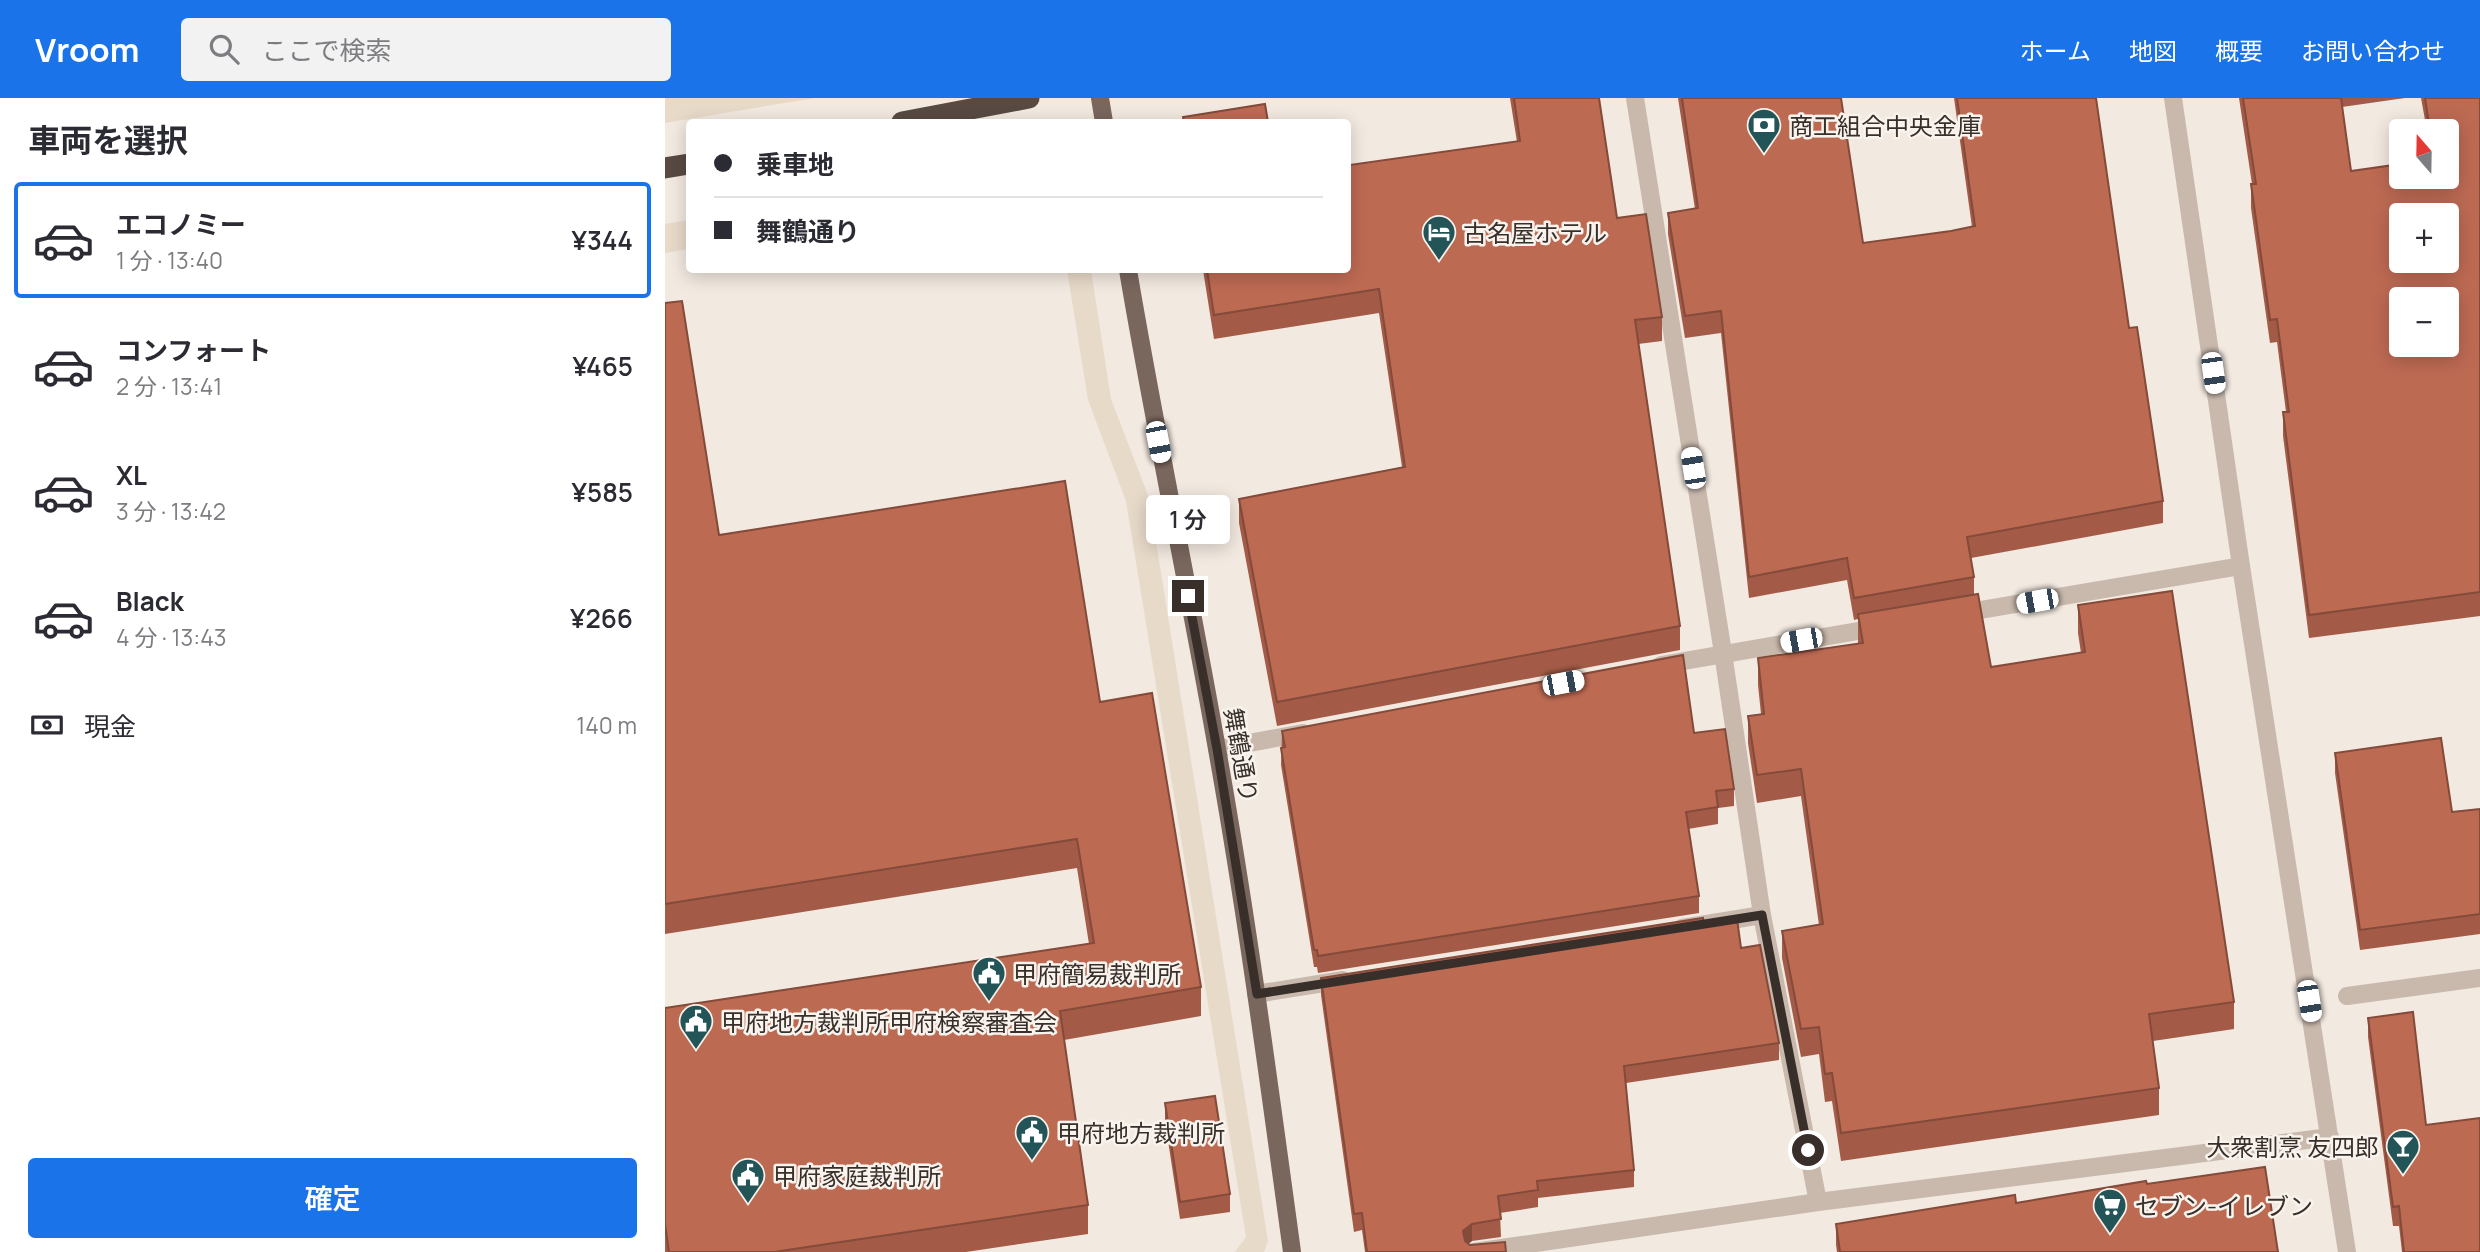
<!DOCTYPE html>
<html lang="ja">
<head>
<meta charset="utf-8">
<style>
	:root { --surface:#fff; --page:#f2f2f3; --text:#2b2b33; --muted:#7c7c81; --line:#e1e1e2; --accent:#1a73e8 }
	body { margin:0; font-family:Manrope,"Noto Sans JP",sans-serif; background:var(--page); color:var(--text); height:100vh; display:flex; flex-direction:column; font-size:26px; white-space:nowrap }
	* { box-sizing:border-box; margin:0 }
	p { font-size:23px; color:var(--muted) }
	.icon { flex:none; width:38px; height:38px; fill:none; stroke:currentColor; stroke-width:2; stroke-linecap:round; stroke-linejoin:round }
	.map { position:relative; flex:1; overflow:hidden }
	.drawer { display:flex; flex-direction:column; background:var(--surface); width:665px }
	.drawer>* { flex:none }
	.hud { position:absolute; left:21px; top:21px; width:665px; height:154px; border-radius:7px; box-shadow:0 4px 18px #0003; display:grid; align-content:center; height:154px; padding:0 28px; background:var(--surface) }
	.needle { width:46px; rotate:340deg }
	.fabs { position:absolute; left:1724px; top:21px; display:grid; gap:14px }
	.fabs a { display:grid; place-items:center; width:70px; height:70px; border-radius:7px; background:var(--surface); box-shadow:0 4px 18px #0003; font-size:35px }
	.end { position:absolute; width:32px; height:32px; margin:-16px; border:9px solid #382f2b; background:#fff; box-shadow:0 0 0 4px #fff }
	.from { border-radius:50% }
	.bubble { position:absolute; height:49px; border-radius:7px; background:var(--surface); box-shadow:0 4px 18px #0003; font-size:23px; font-weight:600; line-height:49px; text-align:center }
	.car { position:absolute; width:21px; height:42px; margin:-21px -10px; border-radius:9px; box-shadow:0 0 5px 2px #0007; background:linear-gradient(#fff 24%,#345 0 40%,#fff 0 76%,#345 0 86%,#fff 0) }
	.hud b { display:flex; align-items:center; gap:24px; height:66px; font-size:26px }
	.hud b+b { border-top:2px solid var(--line) }
	.hud i { width:18px; height:18px; background:var(--text) }
	ul { padding:0; list-style:none }
	li { display:flex; align-items:center; gap:21px; height:116px; margin:0 14px 10px; padding:0 14px; border:4px solid transparent; border-radius:7px }
	li div { flex:1 }
	li b { display:block; font-size:26px }
	li em { font-style:normal; font-weight:600 }
	li.current { border-color:var(--accent) }
	li>.icon { width:63px; height:63px; stroke-width:1.5 }
	h2 { padding:0 28px; font-size:32px; line-height:84px }
	.pay { display:flex; align-items:center; gap:18px; height:77px; padding:0 28px; font-size:26px }
	.pay p { margin-inline-start:auto }
	.button { display:flex; gap:14px; margin-top:auto; padding:14px 28px }
	.button a { flex:1; height:80px; border-radius:7px; background:var(--accent); color:#fff; font-size:28px; font-weight:600; line-height:80px; text-align:center }
	header { display:flex; align-items:center; gap:42px; box-sizing:border-box; height:98px; padding:0 35px; background:var(--accent); color:#fff }
	header strong { font-size:33px }
	nav { display:flex; gap:38px; margin-inline-start:auto; font-size:24px }
	.search { width:490px; height:63px; background:var(--page); display:flex; align-items:center; gap:18px; box-sizing:border-box; padding:0 24px; border-radius:7px; color:var(--muted); font-size:26px }
	main { display:flex; flex:1; min-height:0 }
	.map>svg:first-child { display:block }
	.plaza { fill:#e8dac9 }
	.lines { fill:none; stroke-linecap:round; stroke-linejoin:round }
	.lane { stroke:#c9b9ad; stroke-width:18 }
	.street { stroke:#c9b9ad; stroke-width:18 }
	.primary { stroke:#79665d; stroke-width:18 }
	.highway { stroke:#584943; stroke-width:21 }
	.wall { fill:#a35b47 }
	.shaded-wall { fill:#844a3a }
	.building { fill:#bd6a53; stroke:#844a3a; stroke-width:2; fill-rule:evenodd }
	.route { stroke:#382f2b; stroke-width:9 }
	.labels { text-anchor:middle; dominant-baseline:central; stroke-width:5; stroke-linejoin:round; paint-order:stroke }
	.poi-label { font-size:24px; fill:#382f2b; stroke:#f9f3ed; text-anchor:start }
	.street-label { font-size:24px; fill:#382f2b; stroke:#f9f3ed }
</style>
</head>
<body>
<header>
<strong>Vroom</strong>
<div class="search"><svg class="icon" aria-label="search" viewBox="0 0 24 24"><circle cx="10" cy="10" r="6"/><path d="M15 15l6 6"/></svg>ここで検索</div>
<nav><a>ホーム</a><a>地図</a><a>概要</a><a>お問い合わせ</a></nav>
</header>
<main>
<section class="drawer">
<h2>車両を選択</h2>
<ul>
<li class="current"><svg class="icon" aria-label="car" viewBox="0 0 24 24"><path d="M5 17H2v-5l4-1 3-4h7l3 4 3 1v5h-3M9 17h6M6 11h13"/><circle cx="7" cy="17" r="2"/><circle cx="17" cy="17" r="2"/></svg><div><b>エコノミー</b><p>1 分 · 13:40</p></div><em>¥344</em></li>
<li><svg class="icon" aria-label="car" viewBox="0 0 24 24"><path d="M5 17H2v-5l4-1 3-4h7l3 4 3 1v5h-3M9 17h6M6 11h13"/><circle cx="7" cy="17" r="2"/><circle cx="17" cy="17" r="2"/></svg><div><b>コンフォート</b><p>2 分 · 13:41</p></div><em>¥465</em></li>
<li><svg class="icon" aria-label="car" viewBox="0 0 24 24"><path d="M5 17H2v-5l4-1 3-4h7l3 4 3 1v5h-3M9 17h6M6 11h13"/><circle cx="7" cy="17" r="2"/><circle cx="17" cy="17" r="2"/></svg><div><b>XL</b><p>3 分 · 13:42</p></div><em>¥585</em></li>
<li><svg class="icon" aria-label="car" viewBox="0 0 24 24"><path d="M5 17H2v-5l4-1 3-4h7l3 4 3 1v5h-3M9 17h6M6 11h13"/><circle cx="7" cy="17" r="2"/><circle cx="17" cy="17" r="2"/></svg><div><b>Black</b><p>4 分 · 13:43</p></div><em>¥266</em></li>
</ul>
<div class="pay"><svg class="icon" aria-label="cash" viewBox="0 0 24 24"><path d="M3 7h18v10H3z"/><circle cx="12" cy="12" r="2"/></svg>現金<p>140 m</p></div>
<div class="button"><a>確定</a></div>
</section>
<div class="map">
<svg width="1815" height="1154" viewBox="0 0 1815 1154">
	<rect width="100%" height="100%" fill="#f2e9e0"/>
	<!-- plaza -->
	<g class="plaza">
		<polygon points="0,0 150,0 0,25"/>
		<polygon points="24,122 24,151 0,155 0,126"/>
		<polygon points="402,172 426,172 446,301 484,400 603,1143 599,1154 570,1154 581,1139 461,403 423,302"/>
	</g>
	<g class="lines">
		<!-- lane -->
		<g class="lane">
			<polyline points="970,0 1058,555 1097,817 1153,1104"/>
			<polyline points="1292,516 1576,468"/>
			<polyline points="996,567 1216,529"/>
			<polyline points="552,651 638,635"/>
			<polyline points="1017,830 1097,817"/>
			<polyline points="591,896 678,882"/>
		</g>
		<!-- street -->
		<g class="street">
			<polyline points="1508,0 1576,468 1682,1154"/>
			<polyline points="1682,898 1815,880"/>
			<polyline points="809,1154 1153,1104 1665,1039"/>
		</g>
		<!-- primary -->
		<g class="primary">
			<polyline points="435,0 439,24"/>
			<path d="M463 172C490 332 524 491 552 651 582 818 604 986 627 1154"/>
		</g>
		<!-- highway -->
		<g class="highway">
			<polyline points="237,24 364,0"/>
			<polyline points="0,70 24,66"/>
		</g>
	</g>
	<!-- wall -->
	<g class="wall">
		<polygon points="845,0 934,0 952,120 997,219 997,243 973,246 1015,528 1015,552 612,628 574,425 574,401 737,369 714,215 549,241 538,172 682,172 685,67 852,44"/>
		<polygon points="1013,0 1176,0 1198,145 1286,133 1307,129 1289,0 1431,0 1464,230 1498,403 1498,425 1306,460 1309,479 1309,497 1326,569 1416,555 1413,535 1413,507 1569,904 1569,931 1488,943 1494,990 1494,1017 1176,1063 1167,1003 1160,1004 1154,956 1136,959 1117,860 1117,833 1154,827 1136,698 1092,705 1083,645 1083,618 1096,616 1093,587 1093,560 1193,546 1193,521 1189,522 1182,482 1084,500 1056,235 1020,240 1003,136 1003,115 1030,111"/>
		<polygon points="1574,0 1740,0 1677,9 1686,73 1782,79 1782,33 1762,33 1756,0 1815,0 1815,518 1644,540 1618,338 1618,314 1621,314 1612,244 1605,245 1586,110 1586,86 1587,86"/>
		<polygon points="0,205 54,437 435,604 536,889 536,918 399,942 423,1107 423,1136 301,1154 0,1154 0,910 424,846 412,770 0,836"/>
		<polygon points="617,633 1029,635 1069,691 1069,708 1053,710 1053,726 1023,731 1034,798 1034,815 653,875 652,869 649,869 616,667"/>
		<polygon points="1670,655 1787,714 1815,711 1815,836 1695,852 1670,675"/>
		<polygon points="1039,826 1076,850 1114,945 1114,962 961,985 969,1072 969,1089 873,1100 873,1109 835,1115 836,1139 807,1143 803,1146 805,1147 841,1154 700,1154 697,1132 689,1134 656,897 656,880"/>
		<polygon points="1703,920 1761,1027 1815,1154 1737,1154 1734,1128 1728,1128 1703,939"/>
		<polygon points="500,1005 565,1096 565,1114 515,1121 500,1023"/>
		<polygon points="1351,1105 1613,1154 1172,1154 1171,1147 1171,1126"/>
	</g>
	<!-- shaded-wall -->
	<polygon class="shaded-wall" points="807,1126 807,1143 798,1150 798,1133"/>
	<!-- building -->
	<g class="building">
		<polygon points="849,0 934,0 952,120 981,116 997,219 970,222 1015,528 612,604 574,401 740,369 714,191 549,217 542,172 682,172 682,56 685,67 855,43"/>
		<polygon points="1017,0 1176,0 1198,145 1286,133 1310,128 1292,0 1431,0 1464,230 1472,229 1498,403 1302,439 1309,479 1189,500 1182,460 1084,479 1056,213 1020,218 1003,115 1033,110"/>
		<path d="M1578 0H1676L1686 73 1736 66V79H1782V33H1765L1760 0H1815V494L1644 517 1618 314H1624L1612 221 1605 222 1586 86H1591ZM1736 117H1782V163H1736ZM1736 201H1782V247H1736Z"/>
		<polygon points="600,6 603,24 519,24 518,19"/>
		<polygon points="17,203 54,437 400,383 435,604 487,595 536,889 395,913 423,1107 109,1154 4,1154 0,1126 0,910 429,845 412,741 0,806 0,205"/>
		<polygon points="1507,493 1569,904 1484,916 1494,990 1176,1035 1167,975 1160,976 1154,929 1136,931 1117,833 1158,826 1136,671 1092,677 1083,618 1099,616 1093,560 1198,545 1193,516 1313,496 1326,569 1420,554 1413,507"/>
		<polygon points="1018,557 1029,635 1060,631 1069,691 1051,693 1053,709 1021,714 1034,798 653,858 652,852 649,852 616,650 620,649 617,633"/>
		<polygon points="1776,640 1787,714 1815,711 1815,816 1695,832 1670,655"/>
		<polygon points="1038,820 1039,826 1072,821 1076,850 1095,847 1114,945 959,968 969,1072 872,1083 873,1092 833,1098 836,1121 807,1126 798,1133 800,1143 805,1147 840,1144 841,1154 702,1154 697,1115 689,1116 656,880"/>
		<polygon points="1748,914 1761,1027 1815,1020 1815,1154 1739,1154 1734,1108 1728,1109 1703,920"/>
		<polygon points="550,998 565,1096 515,1104 500,1005"/>
		<polygon points="1600,1069 1613,1154 1175,1154 1171,1126 1350,1097 1351,1105 1481,1083 1482,1086"/>
	</g>
	<g class="lines">
		<!-- route -->
		<polyline class="route" points="523,498 552,651 592,896 1097,817 1143,1052"/>
	</g>
	<!-- icons -->
	<defs>
		<symbol id="bank-pin" viewBox="-11 -11 22 30"><path d="M0 17L-7.5 6A9.5 9.5 0 1 1 7.5 6Z" fill="#235457" stroke="#f9f3ed"/><path d="M-6-4H6V4H-6ZM0-2.3a2.3 2.3 0 1 0 0 4.6a2.3 2.3 0 1 0 0-4.6Z" fill="#fff"/></symbol>
		<symbol id="hotel-pin" viewBox="-11 -11 22 30"><path d="M0 17L-7.5 6A9.5 9.5 0 1 1 7.5 6Z" fill="#235457" stroke="#f9f3ed"/><path d="M-6-4.5h1.5V1H6V5H4.5V3h-9V5H-6ZM-4 0a1.8 1.8 0 1 1 3.6 0ZM.5 0V-2.5h3Q6-2.5 6 0Z" fill="#fff"/></symbol>
		<symbol id="civic-pin" viewBox="-11 -11 22 30"><path d="M0 17L-7.5 6A9.5 9.5 0 1 1 7.5 6Z" fill="#235457" stroke="#f9f3ed"/><path d="M-.6-6.5H3V-4.5H.6V-3L4-1V1h2V6H-6V1h2V-1L-.6-3ZM-1.2 2.5V6h2.4V2.5Z" fill="#fff"/></symbol>
		<symbol id="bar-pin" viewBox="-11 -11 22 30"><path d="M0 17L-7.5 6A9.5 9.5 0 1 1 7.5 6Z" fill="#235457" stroke="#f9f3ed"/><path d="M-6-5H6L.8 .8V4.5H3.5V6h-7V4.5H-.8V.8Z" fill="#fff"/></symbol>
		<symbol id="supermarket-pin" viewBox="-11 -11 22 30"><path d="M0 17L-7.5 6A9.5 9.5 0 1 1 7.5 6Z" fill="#235457" stroke="#f9f3ed"/><path d="M-6-5.5h2.5l.6 2H6L4.5 2H-2.5L-4.4-4H-6ZM-1.5 3.2a1.3 1.3 0 1 0 .1 0ZM3 3.2a1.3 1.3 0 1 0 .1 0Z" fill="#fff"/></symbol>
	</defs>
	<g fill-rule="evenodd">
		<use href="#bank-pin" x="1080" y="8" width="38" height="52"/>
		<use href="#hotel-pin" x="755" y="115" width="38" height="52"/>
		<use href="#civic-pin" x="305" y="856" width="38" height="52"/>
		<use href="#civic-pin" x="12" y="904" width="38" height="52"/>
		<use href="#civic-pin" x="348" y="1015" width="38" height="52"/>
		<use href="#bar-pin" x="1719" y="1029" width="38" height="52"/>
		<use href="#civic-pin" x="64" y="1058" width="38" height="52"/>
		<use href="#supermarket-pin" x="1426" y="1088" width="38" height="52"/>
	</g>
	<g class="labels">
		<!-- poi labels -->
		<g class="poi-label">
			<text x="1124" y="27">商工組合中央金庫</text>
			<text x="798" y="134">古名屋ホテル</text>
			<text x="348" y="875">甲府簡易裁判所</text>
			<text x="56" y="923">甲府地方裁判所甲府検察審査会</text>
			<text x="392" y="1034">甲府地方裁判所</text>
			<text x="1714" y="1048" text-anchor="end">大衆割烹 友四郎</text>
			<text x="108" y="1077">甲府家庭裁判所</text>
			<text x="1470" y="1107">セブン-イレブン</text>
		</g>
		<!-- street labels -->
		<g class="street-label">
			<text transform="translate(577 657) rotate(80)">舞鶴通り</text>
		</g>
	</g>
</svg>
<div class="fabs">
<a><svg class="needle" viewBox="-14 -14 28 28"><path d="M0-13l5 13h-10z" fill="#e53935"/><path d="M0 13l5-13h-10z" fill="#7c7c81"/></svg></a>
<a>+</a>
<a>−</a>
</div>
<i class="end from" style="left:1143px;top:1052px"></i>
<i class="end" style="left:523px;top:498px"></i>
<div class="bubble" style="left:481px;top:397px;width:84px">1 分</div>
<i class="car" style="left:1548px;top:275px;rotate:172deg"></i>
<i class="car" style="left:493px;top:344px;rotate:169deg"></i>
<i class="car" style="left:1028px;top:370px;rotate:351deg"></i>
<i class="car" style="left:1372px;top:503px;rotate:260deg"></i>
<i class="car" style="left:1136px;top:542px;rotate:260deg"></i>
<i class="car" style="left:898px;top:585px;rotate:79deg"></i>
<i class="car" style="left:1644px;top:903px;rotate:171deg"></i>
<div class="hud">
<b><i class="from"></i>乗車地</b>
<b><i></i>舞鶴通り</b>
</div>
</div>
</main>
</body>
</html>
